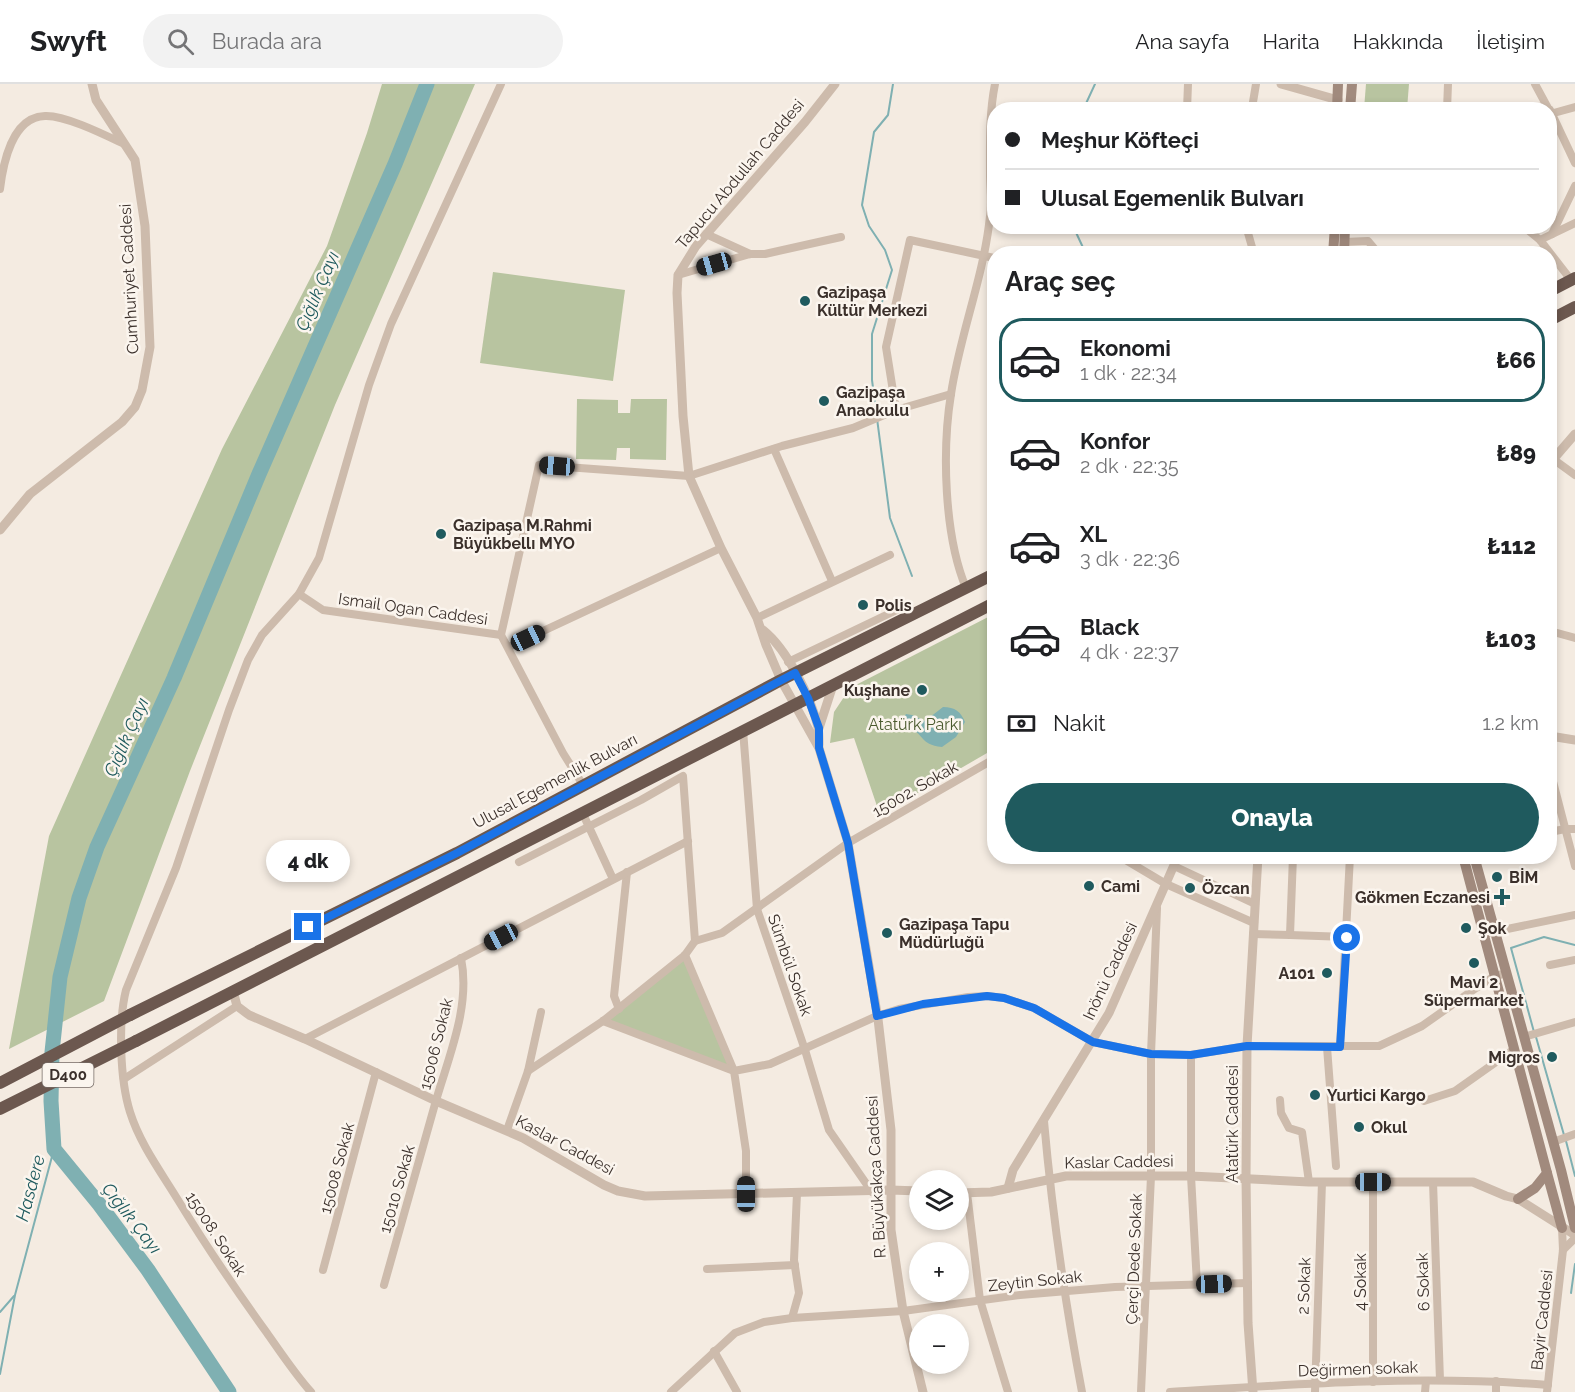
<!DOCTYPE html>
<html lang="tr">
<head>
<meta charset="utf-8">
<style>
	:root { --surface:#fff; --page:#f2f2f2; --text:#202124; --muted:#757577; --line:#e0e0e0; --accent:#1f5a5e }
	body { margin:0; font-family:Raleway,sans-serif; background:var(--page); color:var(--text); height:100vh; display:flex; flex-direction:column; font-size:22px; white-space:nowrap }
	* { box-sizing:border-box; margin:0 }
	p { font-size:20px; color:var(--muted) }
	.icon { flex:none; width:33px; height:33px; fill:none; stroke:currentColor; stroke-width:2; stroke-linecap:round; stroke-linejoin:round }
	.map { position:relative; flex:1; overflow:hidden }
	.details { position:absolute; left:987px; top:162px; width:570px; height:618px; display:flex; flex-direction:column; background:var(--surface); border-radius:24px; box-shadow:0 3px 9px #0003 }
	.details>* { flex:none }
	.banner { position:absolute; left:987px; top:18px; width:570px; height:132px; border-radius:24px; box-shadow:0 3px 9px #0003; display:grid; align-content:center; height:132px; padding:0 18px; background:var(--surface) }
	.controls { position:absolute; left:909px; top:1086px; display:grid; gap:12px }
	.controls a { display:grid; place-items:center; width:60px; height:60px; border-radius:50%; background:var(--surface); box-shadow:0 3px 9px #0003; font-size:30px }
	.end { position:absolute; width:27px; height:27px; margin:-14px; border:8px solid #1a73e8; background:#fff; box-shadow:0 0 0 3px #fff }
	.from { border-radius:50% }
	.bubble { position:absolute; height:42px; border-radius:21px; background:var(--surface); box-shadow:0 3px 9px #0003; font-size:20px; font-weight:800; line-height:42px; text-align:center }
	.car { position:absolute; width:18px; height:36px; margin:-18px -9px; border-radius:8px; box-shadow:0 0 4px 2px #0007; background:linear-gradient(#222 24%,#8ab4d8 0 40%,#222 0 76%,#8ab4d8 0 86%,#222 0) }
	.banner b { display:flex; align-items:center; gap:21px; height:57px; font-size:22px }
	.banner b+b { border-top:2px solid var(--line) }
	.banner i { width:15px; height:15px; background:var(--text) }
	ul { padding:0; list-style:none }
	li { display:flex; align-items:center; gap:18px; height:84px; margin:0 12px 9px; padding:0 6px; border:3px solid transparent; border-radius:24px }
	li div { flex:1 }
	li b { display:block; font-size:22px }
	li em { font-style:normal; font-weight:800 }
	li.selected { border-color:var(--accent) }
	li>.icon { width:54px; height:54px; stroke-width:1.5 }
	h2 { padding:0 18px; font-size:27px; line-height:72px }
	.pay { display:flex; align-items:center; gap:15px; height:66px; padding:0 18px; font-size:22px }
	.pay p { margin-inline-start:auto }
	.button { display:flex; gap:12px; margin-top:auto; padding:12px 18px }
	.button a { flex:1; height:69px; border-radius:36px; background:var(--accent); color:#fff; font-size:24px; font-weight:800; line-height:69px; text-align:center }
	header { display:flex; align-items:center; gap:36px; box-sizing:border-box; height:84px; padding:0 30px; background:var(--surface); border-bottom:2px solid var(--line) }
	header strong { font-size:28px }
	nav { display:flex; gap:33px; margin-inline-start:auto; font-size:21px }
	.search { width:420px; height:54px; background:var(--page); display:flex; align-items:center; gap:15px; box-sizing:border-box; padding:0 21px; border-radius:33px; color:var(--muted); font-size:22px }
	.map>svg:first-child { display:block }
	.green { fill:#b8c4a0 }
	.water { fill:#7fb0b2 }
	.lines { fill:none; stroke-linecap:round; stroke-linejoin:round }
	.stream { stroke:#7fb0b2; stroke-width:2 }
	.river { stroke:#7fb0b2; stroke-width:15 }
	.minor { stroke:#cdbbac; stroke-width:8 }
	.tertiary { stroke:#cdbbac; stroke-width:9 }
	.secondary { stroke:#a18a7d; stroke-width:10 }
	.trunk { stroke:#6c584f; stroke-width:12 }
	.trunk-bridge { stroke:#6c584f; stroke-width:12 }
	.route { stroke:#1a73e8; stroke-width:8 }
	.poi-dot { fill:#1f5a5e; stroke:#fbf5ee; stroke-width:2 }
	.labels { text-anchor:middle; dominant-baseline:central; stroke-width:5; stroke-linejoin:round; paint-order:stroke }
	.shield { fill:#fbf5ee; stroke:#756b66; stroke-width:1.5 }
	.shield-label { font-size:15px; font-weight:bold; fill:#3b302b }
	.street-label { font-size:16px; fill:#3b302b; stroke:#fbf5ee }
	.poi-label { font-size:16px; font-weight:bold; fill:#3b302b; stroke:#fbf5ee; text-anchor:start }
	.park-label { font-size:16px; fill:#4a5a2e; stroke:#fbf5ee }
	.water-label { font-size:18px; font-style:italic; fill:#1f5a5e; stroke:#fbf5ee }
</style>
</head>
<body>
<header>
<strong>Swyft</strong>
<div class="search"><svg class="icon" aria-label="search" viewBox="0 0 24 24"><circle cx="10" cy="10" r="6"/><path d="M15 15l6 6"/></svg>Burada ara</div>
<nav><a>Ana sayfa</a><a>Harita</a><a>Hakkında</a><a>İletişim</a></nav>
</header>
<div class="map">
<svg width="1575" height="1308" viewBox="0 0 1575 1308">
	<rect width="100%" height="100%" fill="#f4ebe1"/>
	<!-- green -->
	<g class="green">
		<polygon points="382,0 475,0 335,321 190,687 104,917 9,965 49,752 222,365 327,162 367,49"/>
		<polygon points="1366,0 1409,0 1407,25 1364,25"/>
		<polygon points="493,188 625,206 613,297 480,279"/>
		<polygon points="577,315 618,316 618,329 630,329 631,315 667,315 666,376 630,375 630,364 617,364 616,376 576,375"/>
		<polygon points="994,530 994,628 987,631 994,645 994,665 880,731 854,654 830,659 834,628 850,604"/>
		<polygon points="685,871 734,987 603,937"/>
	</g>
	<!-- water -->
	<path class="water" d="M943 623C955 623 961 628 965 638L956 653 942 663C919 661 924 648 908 644L903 635 906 630 912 631 925 637Z"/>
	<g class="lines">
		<!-- stream -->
		<g class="stream">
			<polyline points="893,0 888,31 874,48 862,121 869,142 885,166 892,186 872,250 872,296 890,434 912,492"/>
			<polyline points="1083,26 1095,0"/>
			<polyline points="1073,142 1086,170"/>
			<polyline points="1534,948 1511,864 1544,853 1575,861"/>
			<polyline points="1536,953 1564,1051"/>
			<polyline points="1566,1057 1575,1092"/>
			<polyline points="1571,1209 1575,1180"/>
			<polyline points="0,1228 14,1212"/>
			<polyline points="0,1290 15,1211 54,1065"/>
		</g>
		<!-- river -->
		<polyline class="river" points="229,1308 148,1186 99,1120 54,1065 51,1017 52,968 60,893 79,814 97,763 174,594 259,390 395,80 427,0"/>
		<!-- minor -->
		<g class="minor">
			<polyline points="1535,0 1549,26"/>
			<polyline points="1187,26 1188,0"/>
			<polyline points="1254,26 1253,18 1256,0"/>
			<polyline points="1447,26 1448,0"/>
			<polyline points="1550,26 1575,79"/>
			<polyline points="1550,30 1575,23"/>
			<path d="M0 105C3 80 12 33 45 32 65 31 105 51 124 60"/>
			<polyline points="1246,142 1254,170"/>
			<polyline points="1523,142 1540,156 1571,196"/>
			<polyline points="706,150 750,170"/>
			<polyline points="1552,150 1575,102"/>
			<polyline points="1540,156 1575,139"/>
			<polyline points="1344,158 1368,157 1379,170"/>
			<polyline points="678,191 750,170 765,170 841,153"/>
			<polyline points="896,326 886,263 910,156 994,174"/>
			<polyline points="774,365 832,497"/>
			<polyline points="1553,375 1575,391"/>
			<path d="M966 504C944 451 942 366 951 310 960 250 984 192 990 132 992 119 990 104 990 91 990 60 989 30 995 0"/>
			<polyline points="299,510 323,526 501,551 563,669 583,701"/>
			<polyline points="757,534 890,471"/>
			<polyline points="1550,547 1575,554"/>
			<polyline points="501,551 539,381 689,392 782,362 853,344 896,326 951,310"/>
			<polyline points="509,563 721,464"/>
			<polyline points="788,578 903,523"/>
			<polyline points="743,646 757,825 805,966 829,1046 872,1108"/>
			<polyline points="1550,686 1575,782"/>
			<polyline points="583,730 613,795"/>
			<polyline points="1550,748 1565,745 1575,745"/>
			<polyline points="1119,772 1166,800 1254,839"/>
			<polyline points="519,778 641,716 683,692 695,857"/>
			<polyline points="1174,782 1255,820"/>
			<polyline points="1253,850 1290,851 1293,772"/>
			<polyline points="1483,850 1575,831"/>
			<polyline points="1290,851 1347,853"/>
			<polyline points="685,871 734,987"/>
			<polyline points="1550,881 1575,876"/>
			<polyline points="619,925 614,912 627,788"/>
			<polyline points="603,937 734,987"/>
			<polyline points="1524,953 1575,938"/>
			<polyline points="305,955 688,757"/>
			<polyline points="1327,963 1336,1082"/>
			<polyline points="1340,963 1350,772"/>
			<polyline points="1191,971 1191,1092 1197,1200"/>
			<polyline points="528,987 603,937 685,871 695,857 722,849 848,759 994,675"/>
			<polyline points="124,995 237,922"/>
			<polyline points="1280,1016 1281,1029 1289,1044 1302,1048 1309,1098"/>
			<polyline points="1424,1017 1455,1007 1513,966"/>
			<path d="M1044 1037C1052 1128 1065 1218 1082 1308"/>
			<polyline points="507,1046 528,987 541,928"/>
			<polyline points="1553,1058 1575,1050"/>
			<polyline points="1433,1098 1440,1296"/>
			<polyline points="967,1109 980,1216 1008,1308"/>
			<polyline points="746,1110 746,1067 734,987 770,980 877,932 899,925 968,913 987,912 1004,914 1034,924 1093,958 1151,970 1191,971 1247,962 1379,962 1422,942 1476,904 1495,892 1507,889"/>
			<polyline points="1563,1166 1575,1154"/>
			<polyline points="707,1185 795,1181"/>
			<polyline points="323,1186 376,988"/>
			<path d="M384 1201C401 1141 418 1080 435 1020 448 974 471 923 461 874"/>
			<polyline points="792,1234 799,1209 794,1176 797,1109"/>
			<polyline points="714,1267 737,1308"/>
			<polyline points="1373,1298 1373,1098"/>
			<path d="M311 1308C295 1290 281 1269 267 1249 236 1206 206 1162 178 1116 161 1088 140 1060 130 1028 120 996 118 938 126 906L176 784 229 626 248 576 262 551 299 510 319 474 369 301 391 240 501 0"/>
			<polyline points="671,1308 735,1249 764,1238 792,1234 903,1227 1020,1211 1115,1203 1248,1199"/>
			<polyline points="1141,1308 1151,1092 1151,970 1157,824"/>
			<path d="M1170 1308C1295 1300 1423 1291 1548 1301"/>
			<polyline points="1315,1308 1322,1098"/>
			<polyline points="1425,1308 1426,1297"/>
			<polyline points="1496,1308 1496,1297"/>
			<polyline points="1547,1308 1563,1166 1562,1144"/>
		</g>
		<!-- tertiary -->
		<g class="tertiary">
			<polyline points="835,0 805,38 696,162 678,191 677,209 683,332 689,392 721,464 757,534 766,561 781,596 819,664 848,759 878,935 891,1046 891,1146 903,1227 923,1308"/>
			<polyline points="1281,0 1338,16"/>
			<polyline points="1550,379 1575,350"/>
			<polyline points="0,446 30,410 122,338 135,323 142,306 150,263 145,142 135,76 96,16 92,0"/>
			<path d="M763 546C787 565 811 613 818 643 819 649 819 655 819 661"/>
			<polyline points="819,644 833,601"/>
			<polyline points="1550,652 1575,656"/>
			<polyline points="233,907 237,922 249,931 305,955 436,1017 523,1054 604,1101 618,1107 645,1112 890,1106 920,1107"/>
			<polyline points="1008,1104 1013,1086 1109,929 1178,772"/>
			<polyline points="958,1109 991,1108 1066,1092 1191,1092 1309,1098 1473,1098 1506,1112 1518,1115 1575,1151"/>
			<polyline points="1253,1308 1248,1239 1246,1094 1247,962 1258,772"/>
		</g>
		<!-- secondary -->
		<g class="secondary">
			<polyline points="1337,26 1338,0"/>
			<polyline points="1350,26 1352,0"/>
			<polyline points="1333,170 1335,142"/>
			<polyline points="1344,170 1345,142"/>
			<polyline points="1463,772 1547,1089 1535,1104 1518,1115"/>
			<polyline points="1474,772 1561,1086 1575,1144"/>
			<polyline points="1547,1089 1562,1144"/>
		</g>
		<!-- trunk -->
		<g class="trunk">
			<polyline points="1550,207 1575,194"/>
			<polyline points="1550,236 1575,223"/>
			<polyline points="130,931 457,769 781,596 994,490"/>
			<polyline points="136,957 994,519"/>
		</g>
		<!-- trunk-bridge -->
		<g class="trunk-bridge">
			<polyline points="0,999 130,931"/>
			<polyline points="0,1025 136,957"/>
		</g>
	</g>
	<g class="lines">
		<!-- route -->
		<polyline class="route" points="308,843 457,769 795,589 808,614 819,644 819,664 848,759 877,932 923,920 987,912 1004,914 1034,924 1093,958 1151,970 1191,971 1247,962 1340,963 1347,854"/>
	</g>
	<!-- markers -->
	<g class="poi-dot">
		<circle cx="805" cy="217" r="6"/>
		<circle cx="824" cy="317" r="6"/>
		<circle cx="441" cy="450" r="6"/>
		<circle cx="863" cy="521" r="6"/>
		<circle cx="922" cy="606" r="6"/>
		<circle cx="1497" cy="793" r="6"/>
		<circle cx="1089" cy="802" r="6"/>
		<circle cx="1190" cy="804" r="6"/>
		<path d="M1499 804h6v6h6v6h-6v6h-6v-6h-6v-6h6z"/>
		<circle cx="1466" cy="844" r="6"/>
		<circle cx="887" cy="849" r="6"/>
		<circle cx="1474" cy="879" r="6"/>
		<circle cx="1327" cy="889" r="6"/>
		<circle cx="1552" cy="973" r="6"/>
		<circle cx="1315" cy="1011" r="6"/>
		<circle cx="1359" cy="1043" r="6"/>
	</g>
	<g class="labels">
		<!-- shield labels -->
		<rect class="shield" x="42.5" y="979" width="51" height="24" rx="4.5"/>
		<g class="shield-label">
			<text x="68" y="991">D400</text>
		</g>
		<!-- street labels -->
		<g class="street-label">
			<text transform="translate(740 90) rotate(-50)">Tapucu Abdullah Caddesi</text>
			<text transform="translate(129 195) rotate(-93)">Cumhuriyet Caddesi</text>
			<text transform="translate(413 525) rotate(8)">Ismail Ogan Caddesi</text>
			<text transform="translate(555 697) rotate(-28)">Ulusal Egemenlik Bulvarı</text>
			<text transform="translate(915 705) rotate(-30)">15002. Sokak</text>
			<text transform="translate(790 881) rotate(71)">Sümbül Sokak</text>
			<text transform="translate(1110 887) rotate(-65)">Inönü Caddesi</text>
			<text transform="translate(436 960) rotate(-76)">15006 Sokak</text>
			<text transform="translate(1232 1040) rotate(-90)">Atatürk Caddesi</text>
			<text transform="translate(565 1061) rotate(28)">Kaslar Caddesi</text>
			<text transform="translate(1119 1078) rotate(-1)">Kaslar Caddesi</text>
			<text transform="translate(337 1084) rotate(-75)">15008 Sokak</text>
			<text transform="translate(876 1093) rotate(-93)">R. Büyükakça Caddesi</text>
			<text transform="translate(397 1105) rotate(-74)">15010 Sokak</text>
			<text transform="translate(216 1150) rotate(57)">15008. Sokak</text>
			<text transform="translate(1134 1175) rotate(-88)">Çerçi Dede Sokak</text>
			<text transform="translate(1035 1197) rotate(-6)">Zeytin Sokak</text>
			<text transform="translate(1360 1198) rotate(-90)">4 Sokak</text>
			<text transform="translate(1423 1198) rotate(-92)">6 Sokak</text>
			<text transform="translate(1304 1202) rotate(-88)">2 Sokak</text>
			<text transform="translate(1542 1236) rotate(-84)">Bayir Caddesi</text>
			<text transform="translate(1358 1285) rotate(-2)">Değirmen sokak</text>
		</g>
		<!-- poi labels -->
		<g class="poi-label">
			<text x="817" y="208">Gazipaşa<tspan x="817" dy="18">Kültür Merkezi</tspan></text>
			<text x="836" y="308">Gazipaşa<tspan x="836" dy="18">Anaokulu</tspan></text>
			<text x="453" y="441">Gazipaşa M.Rahmi<tspan x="453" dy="18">Büyükbellı MYO</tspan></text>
			<text x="875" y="521">Polis</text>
			<text x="910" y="606" text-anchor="end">Kuşhane</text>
			<text x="1509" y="793">BİM</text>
			<text x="1101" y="802">Cami</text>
			<text x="1202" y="804">Özcan</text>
			<text x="1490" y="813" text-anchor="end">Gökmen Eczanesi</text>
			<text x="899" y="840">Gazipaşa Tapu<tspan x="899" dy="18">Müdürluğü</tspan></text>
			<text x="1478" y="844">Şok</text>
			<text x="1315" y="889" text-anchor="end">A101</text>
			<text x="1474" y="898" text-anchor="middle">Mavi 2<tspan x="1474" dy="18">Süpermarket</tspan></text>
			<text x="1540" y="973" text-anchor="end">Migros</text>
			<text x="1327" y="1011">Yurtici Kargo</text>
			<text x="1371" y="1043">Okul</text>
		</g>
		<!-- park labels -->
		<g class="park-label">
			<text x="915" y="640">Atatürk Parkı</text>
		</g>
		<!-- water labels -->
		<g class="water-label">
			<text transform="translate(317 207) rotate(-67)">Çığlık Çayı</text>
			<text transform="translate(126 653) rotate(-66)">Çığlık Çayı</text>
			<text transform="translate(30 1104) rotate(-75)">Hasdere</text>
			<text transform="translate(132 1134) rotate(52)">Çığlık Çayı</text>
		</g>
	</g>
</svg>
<div class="controls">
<a><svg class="icon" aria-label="layers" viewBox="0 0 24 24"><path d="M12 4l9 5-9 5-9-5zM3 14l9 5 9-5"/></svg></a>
<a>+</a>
<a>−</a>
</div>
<i class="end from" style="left:1347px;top:854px"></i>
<i class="end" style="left:308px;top:843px"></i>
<div class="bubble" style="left:266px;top:756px;width:84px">4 dk</div>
<i class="car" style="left:714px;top:180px;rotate:254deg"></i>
<i class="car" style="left:557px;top:382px;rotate:274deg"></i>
<i class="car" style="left:528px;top:554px;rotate:65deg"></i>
<i class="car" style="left:501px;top:853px;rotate:242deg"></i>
<i class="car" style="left:1373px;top:1098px;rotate:90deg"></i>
<i class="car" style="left:746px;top:1110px;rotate:0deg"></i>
<i class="car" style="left:1214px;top:1200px;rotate:88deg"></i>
<div class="banner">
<b><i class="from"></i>Meşhur Köfteçi</b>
<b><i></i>Ulusal Egemenlik Bulvarı</b>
</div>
<section class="details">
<h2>Araç seç</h2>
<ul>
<li class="selected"><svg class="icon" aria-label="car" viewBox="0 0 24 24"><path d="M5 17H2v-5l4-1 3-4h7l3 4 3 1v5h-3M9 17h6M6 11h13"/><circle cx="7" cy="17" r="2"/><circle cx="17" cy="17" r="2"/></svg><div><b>Ekonomi</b><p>1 dk · 22:34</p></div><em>₺66</em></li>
<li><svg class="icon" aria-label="car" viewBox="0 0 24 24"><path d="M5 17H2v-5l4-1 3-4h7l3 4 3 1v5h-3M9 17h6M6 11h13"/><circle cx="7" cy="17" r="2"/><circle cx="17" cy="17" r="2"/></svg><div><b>Konfor</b><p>2 dk · 22:35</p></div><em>₺89</em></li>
<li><svg class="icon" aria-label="car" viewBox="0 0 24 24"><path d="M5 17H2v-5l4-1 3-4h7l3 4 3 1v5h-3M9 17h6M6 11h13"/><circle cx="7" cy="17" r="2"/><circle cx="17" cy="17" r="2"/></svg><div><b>XL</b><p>3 dk · 22:36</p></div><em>₺112</em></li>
<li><svg class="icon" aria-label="car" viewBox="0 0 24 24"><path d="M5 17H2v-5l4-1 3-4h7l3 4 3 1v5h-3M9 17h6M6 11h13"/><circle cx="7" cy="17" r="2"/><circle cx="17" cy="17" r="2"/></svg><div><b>Black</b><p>4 dk · 22:37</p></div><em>₺103</em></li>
</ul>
<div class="pay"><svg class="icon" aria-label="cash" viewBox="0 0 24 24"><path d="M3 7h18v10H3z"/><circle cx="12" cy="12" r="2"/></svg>Nakit<p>1.2 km</p></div>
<div class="button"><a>Onayla</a></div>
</section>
</div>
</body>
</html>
